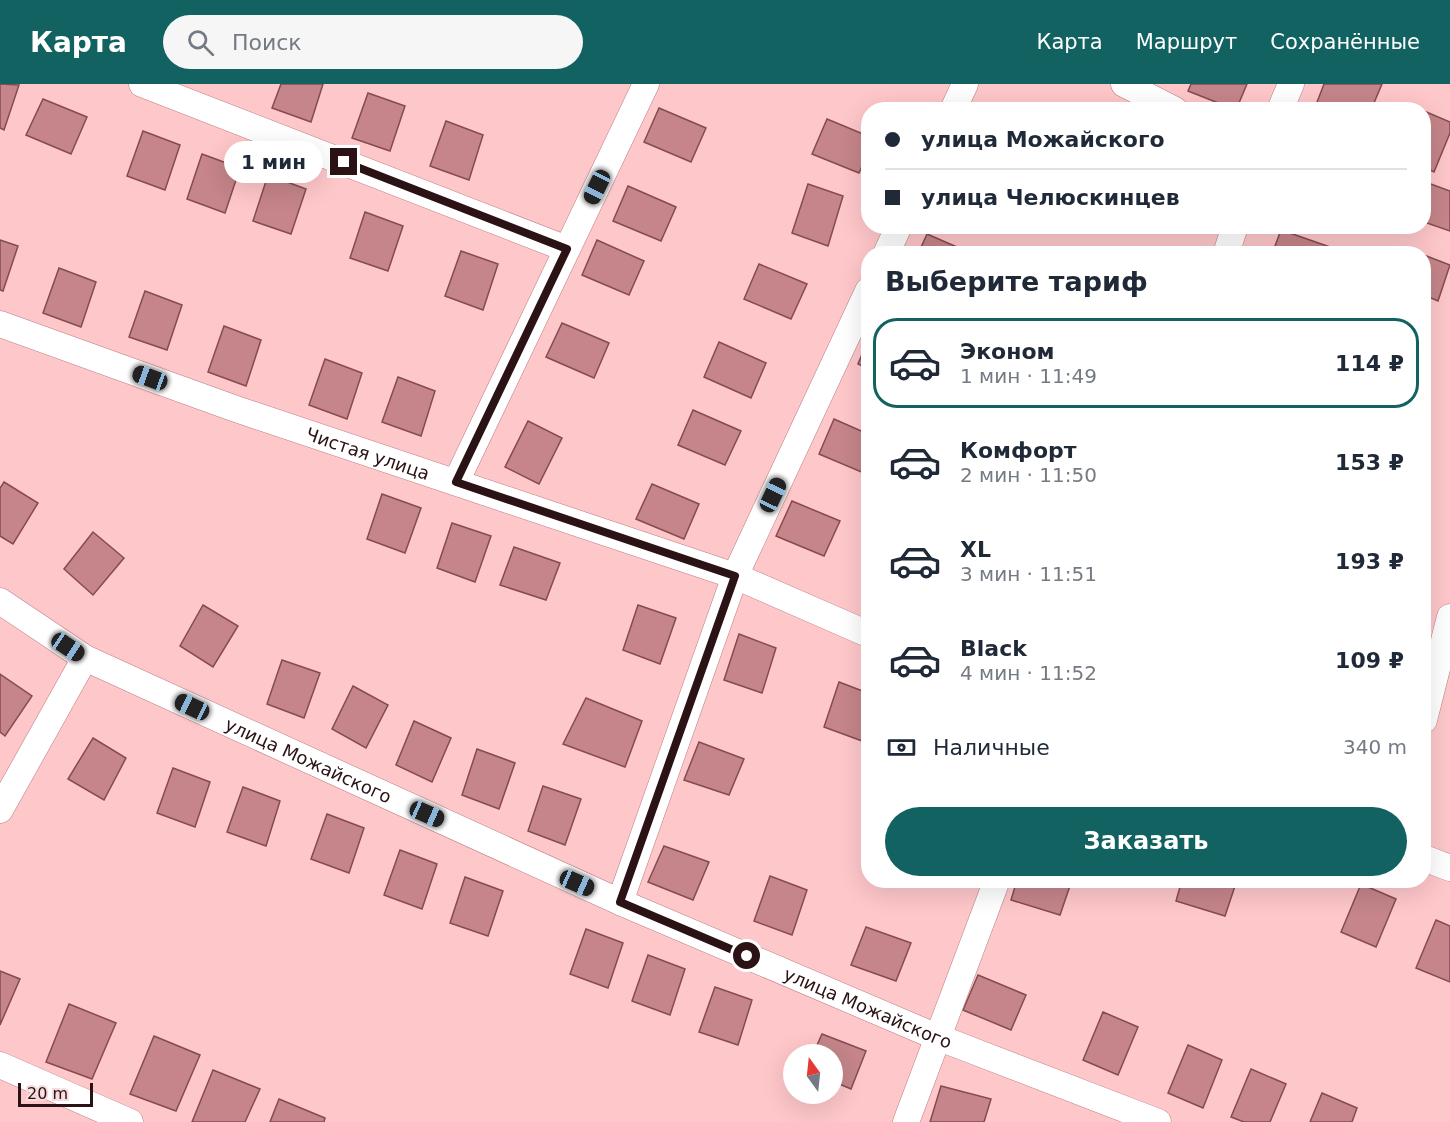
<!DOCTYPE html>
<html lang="ru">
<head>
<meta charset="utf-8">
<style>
	:root { --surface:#fff; --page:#f6f6f7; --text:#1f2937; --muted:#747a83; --line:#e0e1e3; --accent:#116261 }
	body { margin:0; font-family:"DejaVu Sans",sans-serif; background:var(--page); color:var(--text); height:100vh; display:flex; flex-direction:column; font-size:22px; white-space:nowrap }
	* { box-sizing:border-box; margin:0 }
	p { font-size:20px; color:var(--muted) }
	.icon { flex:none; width:33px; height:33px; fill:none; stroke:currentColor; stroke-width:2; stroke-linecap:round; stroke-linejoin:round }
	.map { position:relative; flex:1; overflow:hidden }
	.panel { position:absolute; left:861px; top:162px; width:570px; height:642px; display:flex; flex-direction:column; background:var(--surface); border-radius:24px; box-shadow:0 6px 24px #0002 }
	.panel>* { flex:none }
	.hud { position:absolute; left:861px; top:18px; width:570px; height:132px; border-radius:24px; box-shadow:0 6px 24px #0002; display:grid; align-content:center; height:132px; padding:0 24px; background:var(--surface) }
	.needle { width:39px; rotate:345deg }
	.buttons { position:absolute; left:783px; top:960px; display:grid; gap:12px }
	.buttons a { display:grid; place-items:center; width:60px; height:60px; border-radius:50%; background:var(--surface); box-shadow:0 6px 24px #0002; font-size:30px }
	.scale { position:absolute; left:18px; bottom:15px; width:75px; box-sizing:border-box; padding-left:6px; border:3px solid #2a1215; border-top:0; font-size:16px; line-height:21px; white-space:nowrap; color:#2a1215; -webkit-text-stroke:4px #f8dcdd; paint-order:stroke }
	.end { position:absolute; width:27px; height:27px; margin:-14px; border:8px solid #2a1215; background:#fff; box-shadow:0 0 0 3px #fff }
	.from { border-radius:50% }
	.bubble { position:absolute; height:42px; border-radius:21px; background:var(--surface); box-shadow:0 6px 24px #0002; font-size:20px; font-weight:700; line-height:42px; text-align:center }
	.car { position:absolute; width:18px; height:36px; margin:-18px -9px; border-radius:8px; box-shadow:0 0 4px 2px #0007; background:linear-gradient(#222 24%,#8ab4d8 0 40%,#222 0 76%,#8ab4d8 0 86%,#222 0) }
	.hud b { display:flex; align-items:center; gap:21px; height:57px; font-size:22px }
	.hud b+b { border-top:2px solid var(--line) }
	.hud i { width:15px; height:15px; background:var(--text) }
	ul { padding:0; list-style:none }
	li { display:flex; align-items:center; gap:18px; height:90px; margin:0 12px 9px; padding:0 12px; border:3px solid transparent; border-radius:24px }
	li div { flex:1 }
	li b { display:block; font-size:22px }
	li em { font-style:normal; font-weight:700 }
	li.active { border-color:var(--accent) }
	li>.icon { width:54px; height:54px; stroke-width:1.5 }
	h2 { padding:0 24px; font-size:27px; line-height:72px }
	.pay { display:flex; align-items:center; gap:15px; height:66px; padding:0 24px; font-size:22px }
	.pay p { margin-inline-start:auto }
	.primary-button { display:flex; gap:12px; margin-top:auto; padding:12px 24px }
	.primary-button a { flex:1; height:69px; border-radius:36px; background:var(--accent); color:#fff; font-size:24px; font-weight:700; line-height:69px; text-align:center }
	header { display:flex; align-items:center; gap:36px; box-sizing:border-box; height:84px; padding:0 30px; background:var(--accent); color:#fff }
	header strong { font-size:28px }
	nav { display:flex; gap:33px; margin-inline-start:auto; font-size:21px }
	.search { width:420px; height:54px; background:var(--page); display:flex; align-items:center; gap:15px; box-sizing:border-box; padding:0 21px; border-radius:33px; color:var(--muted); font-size:22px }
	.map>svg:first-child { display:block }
	.building { fill:#c5858a; stroke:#854b50; stroke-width:1.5 }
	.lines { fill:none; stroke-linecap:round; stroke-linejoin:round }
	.minor-casing { stroke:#bc7d82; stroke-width:27 }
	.minor { stroke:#fff; stroke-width:26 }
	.route { stroke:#2a1215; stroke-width:8 }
	.labels { text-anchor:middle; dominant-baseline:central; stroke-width:6; stroke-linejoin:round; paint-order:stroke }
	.street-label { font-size:18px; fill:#2a1215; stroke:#f8dcdd }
</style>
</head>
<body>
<header>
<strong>Карта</strong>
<div class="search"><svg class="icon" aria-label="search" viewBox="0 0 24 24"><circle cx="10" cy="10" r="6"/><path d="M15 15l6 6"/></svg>Поиск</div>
<nav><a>Карта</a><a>Маршрут</a><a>Сохранённые</a></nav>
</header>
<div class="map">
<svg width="1450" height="1038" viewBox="0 0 1450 1038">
	<rect width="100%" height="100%" fill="#fec7ca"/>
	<!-- building -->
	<g class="building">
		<polygon points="0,0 19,1 4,46 0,44"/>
		<polygon points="281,0 323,0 311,38 272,24"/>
		<polygon points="1191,0 1247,0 1236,26 1188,7"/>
		<polygon points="1324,0 1382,0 1371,26 1314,26"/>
		<polygon points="368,9 405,22 390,67 352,54"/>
		<polygon points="43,15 87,33 71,70 26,51"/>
		<polygon points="659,24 706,44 691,78 644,58"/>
		<polygon points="1424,27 1450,38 1450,49 1434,88 1424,83"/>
		<polygon points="827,35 868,52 868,69 859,89 812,70"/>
		<polygon points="446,37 483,51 469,96 430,82"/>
		<polygon points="143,47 180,61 165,106 127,92"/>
		<polygon points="202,70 240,84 225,129 187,115"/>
		<polygon points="268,91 306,105 291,150 253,137"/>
		<polygon points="1428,99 1450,107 1450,147 1424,138 1424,112"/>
		<polygon points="808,100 843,112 828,162 792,149"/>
		<polygon points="628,102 676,123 661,157 613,137"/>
		<polygon points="365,128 403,142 388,187 350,174"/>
		<polygon points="1281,146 1330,163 1327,170 1272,170"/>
		<polygon points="927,150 973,170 918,170"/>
		<polygon points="0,156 18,162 3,207 0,206"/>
		<polygon points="597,156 644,177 629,211 582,191"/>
		<polygon points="1403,163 1420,170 1401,170"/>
		<polygon points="461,167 498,180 483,226 445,212"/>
		<polygon points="1424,171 1450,181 1438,217 1424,211"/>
		<polygon points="759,180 807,200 791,235 744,215"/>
		<polygon points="59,184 96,198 81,243 43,229"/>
		<polygon points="145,207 182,221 167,266 129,253"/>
		<polygon points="562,239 609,259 594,294 546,273"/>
		<polygon points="224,242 261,256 246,302 208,288"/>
		<polygon points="868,256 868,285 858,280"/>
		<polygon points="719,258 766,279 751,314 704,293"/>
		<polygon points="325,275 362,289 347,335 309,321"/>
		<polygon points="398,293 435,307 421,352 382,338"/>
		<polygon points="693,326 741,347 725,381 678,361"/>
		<polygon points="834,335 868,350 866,390 819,370"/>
		<polygon points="528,337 562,354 539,400 505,383"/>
		<polygon points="4,398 38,419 13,460 0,452 0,404"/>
		<polygon points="652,400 699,420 684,455 636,435"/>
		<polygon points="382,410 421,424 405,469 367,455"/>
		<polygon points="792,417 840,437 824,472 776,452"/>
		<polygon points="452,439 491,452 475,498 437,484"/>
		<polygon points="93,448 124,474 93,511 64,485"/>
		<polygon points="514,463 560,479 546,516 500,501"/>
		<polygon points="203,521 238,542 213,583 180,562"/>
		<polygon points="638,521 676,534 660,580 623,566"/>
		<polygon points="739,550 776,564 762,609 724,596"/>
		<polygon points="282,576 320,589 304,634 267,620"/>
		<polygon points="0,590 32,612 5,652 0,648"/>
		<polygon points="839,598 868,609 868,637 862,657 824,643"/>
		<polygon points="353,602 388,621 366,664 332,645"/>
		<polygon points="586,614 642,637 625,683 563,660"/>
		<polygon points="414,637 451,654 432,698 396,681"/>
		<polygon points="93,654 126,674 104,716 68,695"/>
		<polygon points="699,658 744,675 729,711 684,696"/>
		<polygon points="477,665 515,679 499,725 462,711"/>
		<polygon points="173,684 210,698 195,743 157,729"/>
		<polygon points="543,702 581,715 565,761 528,747"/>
		<polygon points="243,703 280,717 266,762 227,748"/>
		<polygon points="327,730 364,744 349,789 311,775"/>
		<polygon points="664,762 709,778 693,816 648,798"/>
		<polygon points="400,766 437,780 422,825 384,811"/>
		<polygon points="770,792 807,806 792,851 754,837"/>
		<polygon points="465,793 503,807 488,852 450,839"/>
		<polygon points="1017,796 1072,796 1060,831 1011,816"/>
		<polygon points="1182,796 1237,796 1225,832 1176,817"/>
		<polygon points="1361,800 1396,815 1376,863 1341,848"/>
		<polygon points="1436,836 1450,842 1450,898 1416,884"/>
		<polygon points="866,843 911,859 896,897 851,881"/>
		<polygon points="586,845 623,859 608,904 570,890"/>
		<polygon points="648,871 685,885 670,931 632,917"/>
		<polygon points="0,887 20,895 0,941"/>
		<polygon points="978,891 1026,911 1011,946 963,926"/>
		<polygon points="715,903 752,916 738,961 699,948"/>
		<polygon points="69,920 116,939 92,995 46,978"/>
		<polygon points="1103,928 1138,943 1118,991 1083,976"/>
		<polygon points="822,950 866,967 851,1005 832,997 832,970 813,970"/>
		<polygon points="154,952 200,971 176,1027 130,1010"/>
		<polygon points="1188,961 1222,976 1203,1024 1168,1009"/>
		<polygon points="1251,985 1286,1000 1270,1038 1244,1038 1231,1033"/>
		<polygon points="213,986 260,1005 245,1038 192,1038"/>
		<polygon points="941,1002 991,1015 984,1038 930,1038"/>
		<polygon points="1322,1009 1357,1024 1352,1038 1310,1038"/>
		<polygon points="279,1015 325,1034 324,1038 270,1038"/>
	</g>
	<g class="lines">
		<defs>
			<g id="minor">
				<polyline points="142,0 567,165"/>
				<polyline points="1124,0 1175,26"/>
				<polyline points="953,26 965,0"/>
				<polyline points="1280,26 1291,0"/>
				<polyline points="886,170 899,142"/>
				<polyline points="1226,170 1235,142"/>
				<path id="s1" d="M0 240 236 325 735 492 868 550"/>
				<polyline points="456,398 646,0"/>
				<path id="s2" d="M0 517 85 574 620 818 937 953 1158 1038"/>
				<polyline points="1424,636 1450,533"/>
				<polyline points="0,726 85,574"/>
				<polyline points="1424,774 1450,784"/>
				<polyline points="620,818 735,492 868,207"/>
				<polyline points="0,981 130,1038"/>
				<polyline points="906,1038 997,796"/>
			</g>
		</defs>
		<!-- minor casing -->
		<use href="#minor" class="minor-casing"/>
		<!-- minor -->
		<use href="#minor" class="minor"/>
	</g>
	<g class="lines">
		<!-- route -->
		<polyline class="route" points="344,78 567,165 456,398 735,492 620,818 747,872"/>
	</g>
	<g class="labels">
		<!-- street labels -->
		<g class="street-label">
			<text stroke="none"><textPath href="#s1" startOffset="390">Чистая улица</textPath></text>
			<text stroke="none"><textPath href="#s2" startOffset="348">улица Можайского</textPath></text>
			<text stroke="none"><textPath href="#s2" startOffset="960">улица Можайского</textPath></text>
		</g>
	</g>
</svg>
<div class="buttons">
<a><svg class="needle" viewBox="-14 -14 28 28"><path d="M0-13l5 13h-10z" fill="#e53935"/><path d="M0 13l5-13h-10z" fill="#747a83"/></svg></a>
</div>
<div class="scale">20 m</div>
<i class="end from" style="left:747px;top:872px"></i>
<i class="end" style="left:344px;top:78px"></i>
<div class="bubble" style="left:224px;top:57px;width:99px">1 мин</div>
<i class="car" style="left:597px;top:103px;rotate:206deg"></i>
<i class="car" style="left:150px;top:294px;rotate:290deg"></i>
<i class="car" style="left:773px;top:411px;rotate:25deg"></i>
<i class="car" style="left:68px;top:563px;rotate:124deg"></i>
<i class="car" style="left:192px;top:623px;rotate:295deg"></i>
<i class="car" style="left:427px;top:730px;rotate:114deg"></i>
<i class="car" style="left:577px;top:799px;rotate:114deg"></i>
<div class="hud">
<b><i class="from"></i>улица Можайского</b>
<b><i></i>улица Челюскинцев</b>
</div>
<section class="panel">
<h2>Выберите тариф</h2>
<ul>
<li class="active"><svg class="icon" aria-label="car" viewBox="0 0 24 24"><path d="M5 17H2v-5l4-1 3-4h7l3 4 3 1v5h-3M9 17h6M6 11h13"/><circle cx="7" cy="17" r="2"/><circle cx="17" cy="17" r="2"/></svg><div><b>Эконом</b><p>1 мин · 11:49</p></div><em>114 ₽</em></li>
<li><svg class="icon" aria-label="car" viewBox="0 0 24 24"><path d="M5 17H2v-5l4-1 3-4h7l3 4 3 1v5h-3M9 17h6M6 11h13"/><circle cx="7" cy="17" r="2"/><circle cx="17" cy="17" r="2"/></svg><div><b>Комфорт</b><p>2 мин · 11:50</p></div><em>153 ₽</em></li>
<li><svg class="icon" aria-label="car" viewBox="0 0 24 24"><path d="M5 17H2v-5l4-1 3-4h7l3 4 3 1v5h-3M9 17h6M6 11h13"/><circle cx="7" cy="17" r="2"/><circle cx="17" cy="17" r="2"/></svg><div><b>XL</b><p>3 мин · 11:51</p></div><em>193 ₽</em></li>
<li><svg class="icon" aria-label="car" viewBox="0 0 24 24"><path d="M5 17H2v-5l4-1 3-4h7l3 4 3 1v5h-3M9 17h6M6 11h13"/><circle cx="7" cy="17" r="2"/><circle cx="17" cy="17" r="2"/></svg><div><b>Black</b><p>4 мин · 11:52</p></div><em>109 ₽</em></li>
</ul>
<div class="pay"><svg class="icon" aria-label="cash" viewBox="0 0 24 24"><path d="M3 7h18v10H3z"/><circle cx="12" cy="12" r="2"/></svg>Наличные<p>340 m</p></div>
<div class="primary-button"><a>Заказать</a></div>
</section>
</div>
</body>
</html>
